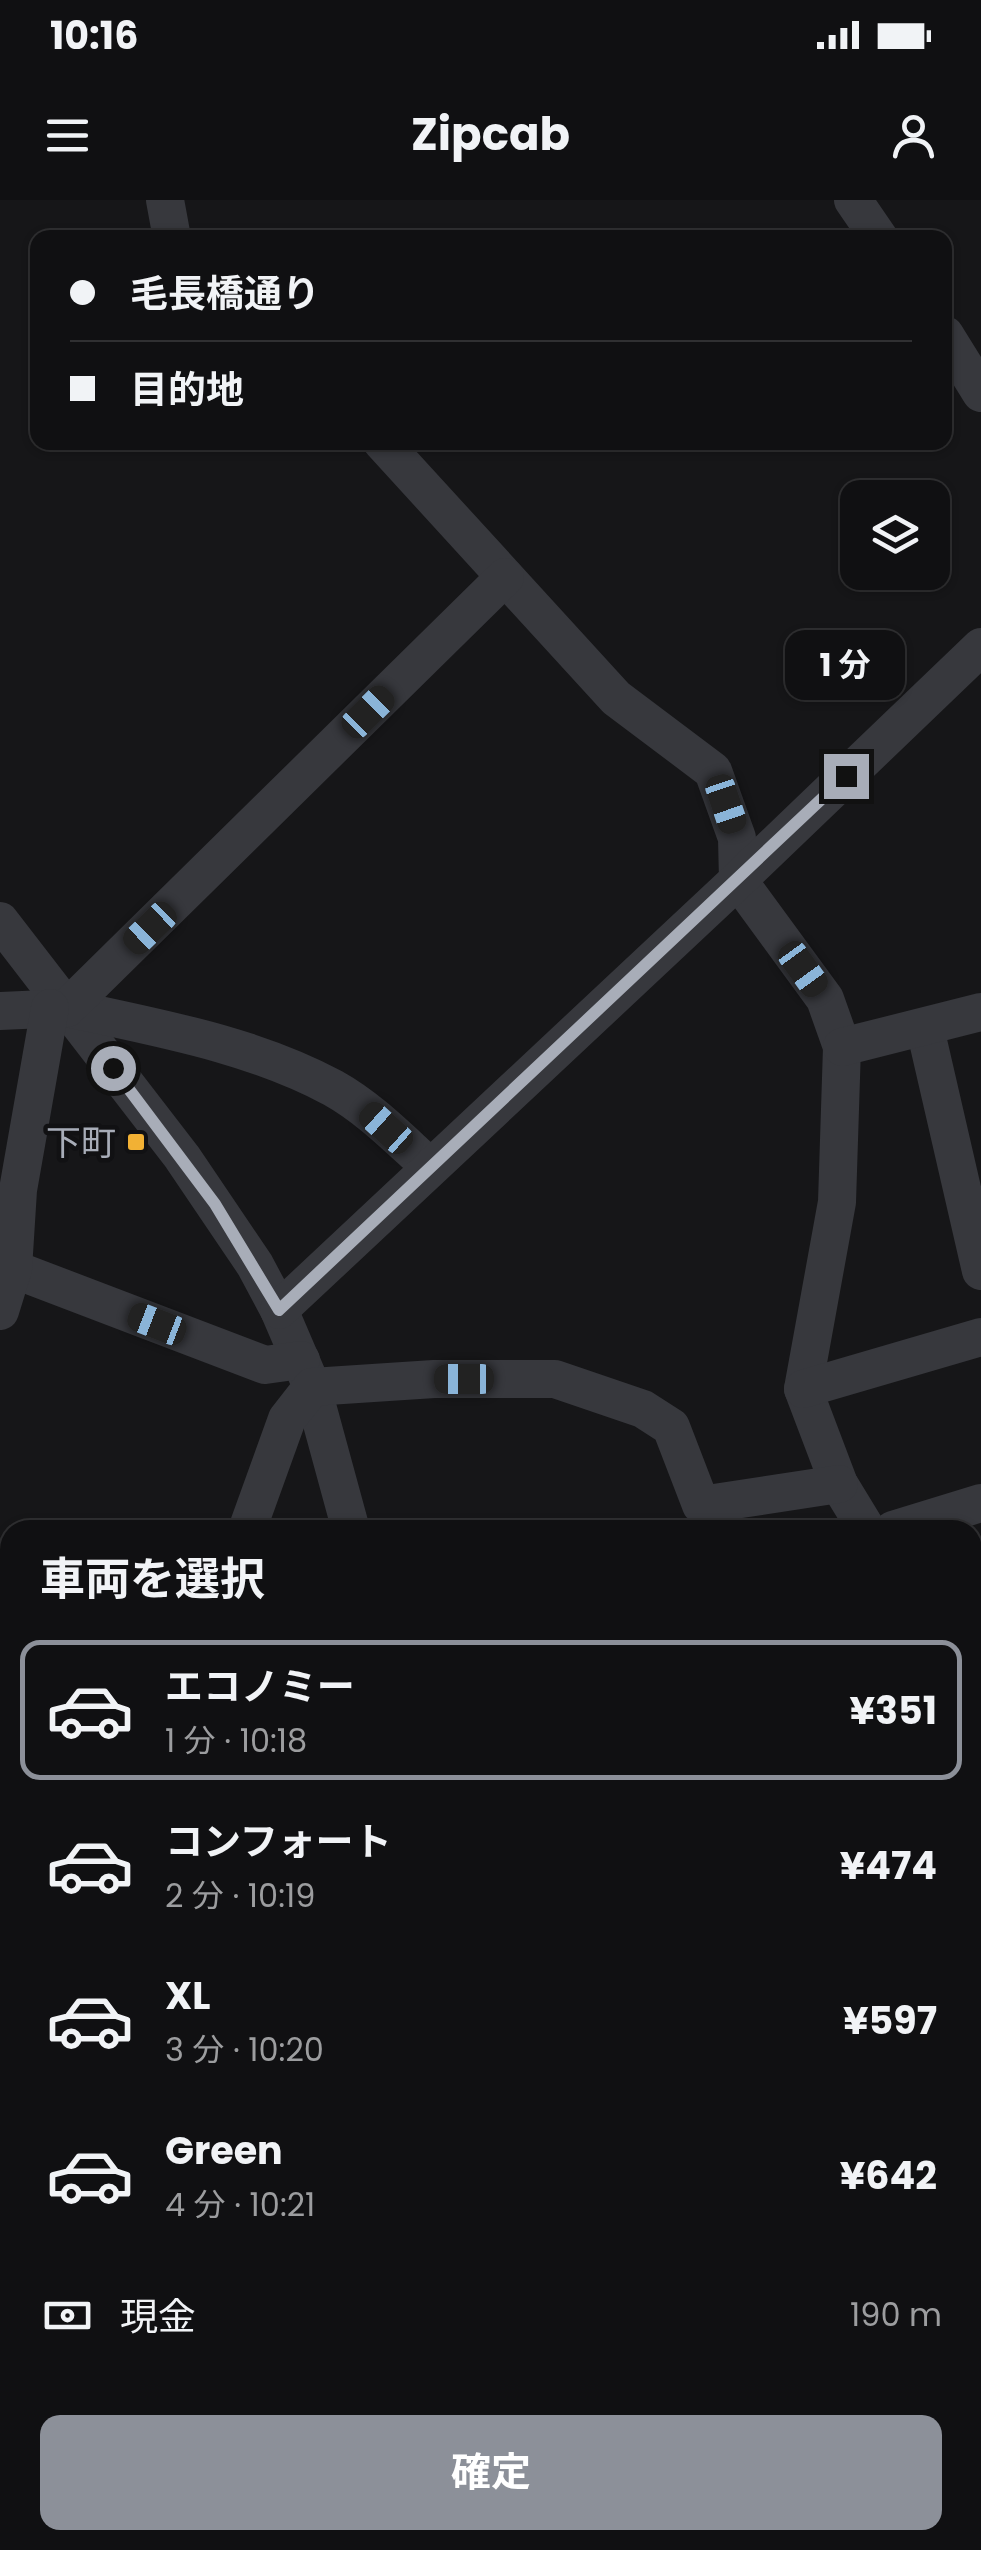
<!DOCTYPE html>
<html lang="ja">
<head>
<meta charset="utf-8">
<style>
	:root { --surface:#101012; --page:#1e1e20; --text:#f1f3f6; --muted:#9c9d9f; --line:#303032; --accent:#8c9099 }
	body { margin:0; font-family:Poppins,"Noto Sans JP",sans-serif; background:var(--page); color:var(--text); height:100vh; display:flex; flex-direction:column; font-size:38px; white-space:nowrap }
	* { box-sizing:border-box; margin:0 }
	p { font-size:32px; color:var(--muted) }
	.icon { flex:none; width:55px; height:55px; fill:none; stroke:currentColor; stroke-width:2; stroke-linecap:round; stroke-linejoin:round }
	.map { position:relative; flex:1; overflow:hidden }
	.sheet { position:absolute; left:0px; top:1320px; width:982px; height:1030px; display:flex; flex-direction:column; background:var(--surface); border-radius:30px 30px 0 0; box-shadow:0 2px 8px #0004,0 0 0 2px var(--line) }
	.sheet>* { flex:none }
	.hud { position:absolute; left:30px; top:30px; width:922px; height:220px; border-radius:20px; box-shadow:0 2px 8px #0004,0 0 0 2px var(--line); display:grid; align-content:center; height:220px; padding:0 40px; background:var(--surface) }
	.controls { position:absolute; left:840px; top:280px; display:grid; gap:20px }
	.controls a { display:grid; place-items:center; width:110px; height:110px; border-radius:20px; background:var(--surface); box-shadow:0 2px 8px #0004,0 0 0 2px var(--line); font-size:50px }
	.end { position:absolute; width:45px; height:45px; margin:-22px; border:12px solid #a8adb8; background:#111; box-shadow:0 0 0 5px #111 }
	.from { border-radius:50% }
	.bubble { position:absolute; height:70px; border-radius:20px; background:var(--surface); box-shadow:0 2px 8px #0004,0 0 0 2px var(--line); font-size:32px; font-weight:700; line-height:70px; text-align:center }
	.car { position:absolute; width:30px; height:60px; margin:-30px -15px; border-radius:12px; box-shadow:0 0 8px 2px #0007; background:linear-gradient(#222 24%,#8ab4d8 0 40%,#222 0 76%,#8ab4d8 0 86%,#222 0) }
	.hud b { display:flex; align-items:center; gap:35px; height:95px; font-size:38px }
	.hud b+b { border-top:2px solid var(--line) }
	.hud i { width:25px; height:25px; background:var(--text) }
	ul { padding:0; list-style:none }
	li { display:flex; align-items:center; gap:30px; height:140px; margin:0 20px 15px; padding:0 20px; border:5px solid transparent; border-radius:20px }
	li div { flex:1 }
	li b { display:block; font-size:38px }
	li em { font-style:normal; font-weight:700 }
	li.selected { border-color:var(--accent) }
	li>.icon { width:90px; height:90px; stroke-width:1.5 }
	h2 { padding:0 40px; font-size:45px; line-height:120px }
	.pay { display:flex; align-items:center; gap:25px; height:110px; padding:0 40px; font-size:38px }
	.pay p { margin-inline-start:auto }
	.button { display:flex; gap:20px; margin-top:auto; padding:20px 40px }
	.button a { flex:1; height:115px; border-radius:20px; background:var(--accent); color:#fff; font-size:40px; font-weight:700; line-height:115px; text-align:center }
	.status { display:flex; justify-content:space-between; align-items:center; height:70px; padding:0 50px; background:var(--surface); direction:ltr }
	.status svg { height:28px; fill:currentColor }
	header { display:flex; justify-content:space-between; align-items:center; height:130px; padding:0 40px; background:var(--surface); font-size:45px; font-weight:700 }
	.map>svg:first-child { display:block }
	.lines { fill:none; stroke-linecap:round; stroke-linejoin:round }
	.minor { stroke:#37383d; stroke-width:38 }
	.route { stroke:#a8adb8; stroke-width:12 }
	.poi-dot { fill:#f2b134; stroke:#111113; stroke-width:4 }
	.labels { text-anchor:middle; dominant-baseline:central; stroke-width:9; stroke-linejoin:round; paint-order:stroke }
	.poi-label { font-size:35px; fill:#a8adb8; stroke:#111113; text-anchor:end }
</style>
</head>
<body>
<div class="status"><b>10:16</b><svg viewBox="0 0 49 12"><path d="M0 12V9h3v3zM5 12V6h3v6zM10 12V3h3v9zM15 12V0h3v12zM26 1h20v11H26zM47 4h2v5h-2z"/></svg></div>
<header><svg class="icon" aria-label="menu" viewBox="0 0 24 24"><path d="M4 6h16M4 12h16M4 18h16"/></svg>Zipcab<svg class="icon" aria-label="person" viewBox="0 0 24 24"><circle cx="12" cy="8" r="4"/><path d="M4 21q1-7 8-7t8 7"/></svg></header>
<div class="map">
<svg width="981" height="2350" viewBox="0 0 981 2350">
	<rect width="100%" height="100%" fill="#161618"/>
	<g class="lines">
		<!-- minor -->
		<g class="minor">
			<polyline points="165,0 172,38"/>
			<polyline points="853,0 879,38"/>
			<polyline points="945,135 981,193"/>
			<polyline points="382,242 616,498 713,571 737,638 738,680 825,799 842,847 837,1002 803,1189 839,1284 867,1330"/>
			<polyline points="0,721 182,957 255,1065 279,1110 312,1187 351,1330"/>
			<path d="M67 808C158 828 251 844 333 888 369 908 399 939 429 966"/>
			<polyline points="0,811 67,808 505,377"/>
			<polyline points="925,828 981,1071"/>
			<polyline points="842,847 981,812"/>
			<polyline points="13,1069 265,1165 301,1160"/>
			<polyline points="279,1110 738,680 981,447"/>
			<polyline points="0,1111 13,1069 18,990 50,808"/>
			<polyline points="803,1189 981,1137"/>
			<polyline points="247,1330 287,1219 312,1187 434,1179 555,1179 643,1209 671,1227 701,1305 839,1284"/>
			<polyline points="893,1330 981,1303"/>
			<polyline points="972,1410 981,1415"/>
			<polyline points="972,1605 981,1605"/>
			<polyline points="0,1613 10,1599"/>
			<polyline points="973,1821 981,2263"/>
			<polyline points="0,1849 10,1861"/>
			<polyline points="0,1928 10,1922"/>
			<polyline points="0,2138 10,2156"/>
			<polyline points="0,2319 10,2322"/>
			<polyline points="73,2340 108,2350"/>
			<polyline points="579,2340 582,2350"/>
			<polyline points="660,2340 670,2350"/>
		</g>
	</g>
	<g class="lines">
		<!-- route -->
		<polyline class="route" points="113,868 215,1004 279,1110 846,576"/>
	</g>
	<!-- markers -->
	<rect class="poi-dot" x="126" y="932" width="20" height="20" rx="5"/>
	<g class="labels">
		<!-- poi labels -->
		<g class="poi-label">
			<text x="116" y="942">下町</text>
		</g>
	</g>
</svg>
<div class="controls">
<a><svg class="icon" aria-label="layers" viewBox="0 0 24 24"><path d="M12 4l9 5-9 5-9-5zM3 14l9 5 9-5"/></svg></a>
</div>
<i class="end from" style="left:113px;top:868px"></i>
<i class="end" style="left:846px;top:576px"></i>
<div class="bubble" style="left:785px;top:430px;width:120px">1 分</div>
<i class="car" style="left:368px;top:512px;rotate:45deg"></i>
<i class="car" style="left:726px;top:604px;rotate:161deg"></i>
<i class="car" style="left:150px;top:728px;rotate:226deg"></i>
<i class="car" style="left:803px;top:769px;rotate:144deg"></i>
<i class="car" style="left:386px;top:928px;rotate:312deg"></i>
<i class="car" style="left:157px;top:1124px;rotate:291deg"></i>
<i class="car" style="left:464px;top:1179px;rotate:270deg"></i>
<div class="hud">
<b><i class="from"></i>毛長橋通り</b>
<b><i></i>目的地</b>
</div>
<section class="sheet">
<h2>車両を選択</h2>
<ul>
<li class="selected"><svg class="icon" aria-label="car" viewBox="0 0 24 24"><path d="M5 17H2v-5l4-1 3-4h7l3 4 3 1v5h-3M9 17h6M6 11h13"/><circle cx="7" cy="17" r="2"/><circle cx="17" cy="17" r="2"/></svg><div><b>エコノミー</b><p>1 分 · 10:18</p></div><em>¥351</em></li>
<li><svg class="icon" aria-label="car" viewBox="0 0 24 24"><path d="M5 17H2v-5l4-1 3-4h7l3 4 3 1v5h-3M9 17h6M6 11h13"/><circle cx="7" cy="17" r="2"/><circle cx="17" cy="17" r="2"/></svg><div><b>コンフォート</b><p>2 分 · 10:19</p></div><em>¥474</em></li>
<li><svg class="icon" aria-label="car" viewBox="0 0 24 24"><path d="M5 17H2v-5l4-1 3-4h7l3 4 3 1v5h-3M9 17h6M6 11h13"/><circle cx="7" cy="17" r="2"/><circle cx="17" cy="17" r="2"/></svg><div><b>XL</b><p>3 分 · 10:20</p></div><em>¥597</em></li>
<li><svg class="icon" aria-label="car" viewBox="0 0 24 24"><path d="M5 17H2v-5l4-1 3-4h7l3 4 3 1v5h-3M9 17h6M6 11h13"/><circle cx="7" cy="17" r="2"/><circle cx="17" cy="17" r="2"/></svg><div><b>Green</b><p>4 分 · 10:21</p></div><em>¥642</em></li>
</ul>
<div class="pay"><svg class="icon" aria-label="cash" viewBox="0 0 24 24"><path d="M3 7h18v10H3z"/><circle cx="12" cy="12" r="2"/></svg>現金<p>190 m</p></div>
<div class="button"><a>確定</a></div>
</section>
</div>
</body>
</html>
